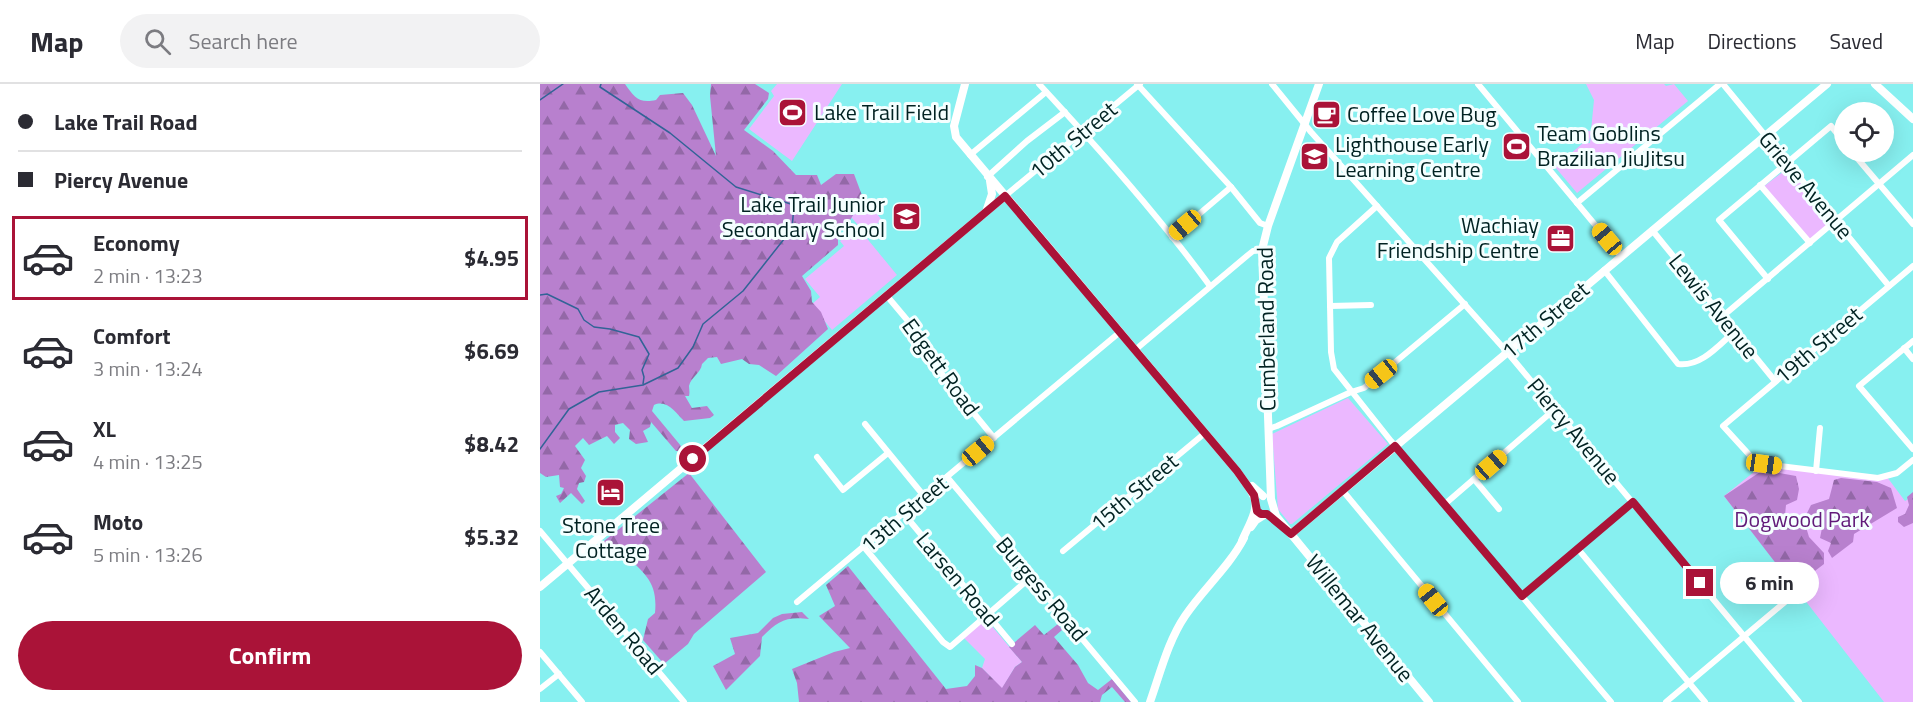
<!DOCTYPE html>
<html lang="en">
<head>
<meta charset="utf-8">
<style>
	:root { --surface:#fff; --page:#f2f2f3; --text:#2b2b33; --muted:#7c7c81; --line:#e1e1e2; --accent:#aa1338 }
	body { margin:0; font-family:"Titillium Web",sans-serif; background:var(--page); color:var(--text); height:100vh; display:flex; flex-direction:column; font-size:22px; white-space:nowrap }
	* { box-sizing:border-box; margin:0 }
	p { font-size:20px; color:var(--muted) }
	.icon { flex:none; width:33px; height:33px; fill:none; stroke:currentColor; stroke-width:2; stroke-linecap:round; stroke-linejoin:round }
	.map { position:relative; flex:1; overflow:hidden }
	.side { display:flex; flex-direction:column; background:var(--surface); width:540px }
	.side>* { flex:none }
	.top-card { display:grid; align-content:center; height:132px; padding:0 18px; background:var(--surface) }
	.buttons { position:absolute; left:1294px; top:18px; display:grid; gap:12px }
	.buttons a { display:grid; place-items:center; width:60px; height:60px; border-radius:50%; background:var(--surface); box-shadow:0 6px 24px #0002; font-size:30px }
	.end { position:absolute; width:27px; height:27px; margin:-14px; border:8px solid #aa1338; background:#fff; box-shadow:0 0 0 3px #fff }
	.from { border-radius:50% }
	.bubble { position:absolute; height:42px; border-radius:21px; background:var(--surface); box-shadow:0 6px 24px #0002; font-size:20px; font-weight:700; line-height:42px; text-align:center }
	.car { position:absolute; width:18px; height:36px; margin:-18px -9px; border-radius:8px; box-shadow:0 0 4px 2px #0007; background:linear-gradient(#f5c518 24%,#345 0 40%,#f5c518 0 76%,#345 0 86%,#f5c518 0) }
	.top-card b { display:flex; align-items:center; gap:21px; height:57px; font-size:22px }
	.top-card b+b { border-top:2px solid var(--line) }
	.top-card i { width:15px; height:15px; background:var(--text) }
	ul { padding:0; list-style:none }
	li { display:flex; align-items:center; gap:18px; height:84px; margin:0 12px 9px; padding:0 6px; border:3px solid transparent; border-radius:0px }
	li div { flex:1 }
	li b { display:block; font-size:22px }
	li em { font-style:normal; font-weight:700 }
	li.on { border-color:var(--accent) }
	li>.icon { width:54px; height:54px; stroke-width:1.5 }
	.button { display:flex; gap:12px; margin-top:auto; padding:12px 18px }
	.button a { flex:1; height:69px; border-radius:36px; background:var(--accent); color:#fff; font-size:24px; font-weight:700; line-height:69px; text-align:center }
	header { display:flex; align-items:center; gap:36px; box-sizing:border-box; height:84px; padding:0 30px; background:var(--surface); border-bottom:2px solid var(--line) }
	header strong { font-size:28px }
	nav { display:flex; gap:33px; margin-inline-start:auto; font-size:21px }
	.search { width:420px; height:54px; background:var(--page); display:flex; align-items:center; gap:15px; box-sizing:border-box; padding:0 21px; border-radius:33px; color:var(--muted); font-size:22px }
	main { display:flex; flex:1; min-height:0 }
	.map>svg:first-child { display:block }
	.green { fill:#ebb8ff }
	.forest { fill:url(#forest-firs) }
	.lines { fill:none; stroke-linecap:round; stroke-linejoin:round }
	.stream { stroke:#326396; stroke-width:1.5 }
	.street { stroke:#fff; stroke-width:6 }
	.secondary { stroke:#fff; stroke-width:8 }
	.route { stroke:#aa1338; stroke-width:8 }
	.labels { text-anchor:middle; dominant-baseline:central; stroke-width:6; stroke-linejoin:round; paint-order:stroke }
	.poi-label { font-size:22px; fill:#022; stroke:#f5ffff; text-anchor:start }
	.street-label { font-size:22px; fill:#022; stroke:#f5ffff }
	.park-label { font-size:22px; fill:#611a79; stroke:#f5ffff }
</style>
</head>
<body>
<header>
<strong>Map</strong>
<div class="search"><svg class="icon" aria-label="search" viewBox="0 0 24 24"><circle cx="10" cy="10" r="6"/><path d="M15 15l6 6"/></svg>Search here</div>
<nav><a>Map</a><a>Directions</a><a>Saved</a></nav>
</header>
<main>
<section class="side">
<div class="top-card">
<b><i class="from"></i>Lake Trail Road</b>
<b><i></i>Piercy Avenue</b>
</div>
<ul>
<li class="on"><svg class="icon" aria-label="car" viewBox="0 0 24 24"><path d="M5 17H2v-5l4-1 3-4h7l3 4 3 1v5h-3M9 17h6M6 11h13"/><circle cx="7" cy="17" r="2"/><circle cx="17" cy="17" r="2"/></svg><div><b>Economy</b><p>2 min · 13:23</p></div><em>$4.95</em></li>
<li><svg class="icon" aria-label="car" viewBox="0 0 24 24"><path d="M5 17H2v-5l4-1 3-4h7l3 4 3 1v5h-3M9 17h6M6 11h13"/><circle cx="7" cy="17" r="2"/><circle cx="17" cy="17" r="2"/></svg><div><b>Comfort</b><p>3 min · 13:24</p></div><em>$6.69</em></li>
<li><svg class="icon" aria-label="car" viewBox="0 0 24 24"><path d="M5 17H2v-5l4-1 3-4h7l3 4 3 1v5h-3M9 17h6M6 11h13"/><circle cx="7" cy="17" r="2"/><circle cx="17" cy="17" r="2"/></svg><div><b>XL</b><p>4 min · 13:25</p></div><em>$8.42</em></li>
<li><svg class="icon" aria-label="car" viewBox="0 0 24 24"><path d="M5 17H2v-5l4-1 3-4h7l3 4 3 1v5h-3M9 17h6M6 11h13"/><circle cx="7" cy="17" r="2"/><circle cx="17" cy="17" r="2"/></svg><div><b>Moto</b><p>5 min · 13:26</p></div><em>$5.32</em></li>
</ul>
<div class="button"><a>Confirm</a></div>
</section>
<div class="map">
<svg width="1373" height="618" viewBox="0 0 1373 618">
	<defs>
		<pattern id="forest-firs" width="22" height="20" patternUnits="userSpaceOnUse" patternTransform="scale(1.5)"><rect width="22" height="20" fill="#b880ce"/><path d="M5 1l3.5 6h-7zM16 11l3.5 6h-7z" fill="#9368a7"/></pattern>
	</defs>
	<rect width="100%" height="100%" fill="#87f0f0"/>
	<!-- green -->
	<g class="green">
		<polygon points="237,0 302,0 252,77 209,45 234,12 231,7"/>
		<polygon points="1046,0 1124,0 1126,2 1134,0 1148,17 1037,109 1015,83 1043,59 1050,59 1051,49 1049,58 1040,56 1042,46 1051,47 1054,16"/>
		<polygon points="1248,84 1293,136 1269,156 1223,103"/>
		<polygon points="328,119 342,136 325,149 311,133"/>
		<polygon points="313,146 320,146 357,191 292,246 271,221 280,213 265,195 304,162 300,157"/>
		<polygon points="808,314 848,360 752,440 750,440 738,425 732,350"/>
		<polygon points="1224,380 1347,393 1365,417 1373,412 1373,618 1344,618 1184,412"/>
		<polygon points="446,535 482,578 475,583 462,605 442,584 445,575 422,552"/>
	</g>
	<!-- forest -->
	<g class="forest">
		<path d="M0 0H85C94 13 99 20 116 16L120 11 143 9 152 21 176 72 170 12 171 0H215L229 9 228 15 204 46 233 67 256 91H277L281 101 296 90H314L323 114 309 138 298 149V161L262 192 271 207 272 218 281 228 288 245 236 292 219 281 209 280 202 275 181 280 177 273 168 274 162 280C161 289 151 293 149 302 149 305 150 308 149 312H145L152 324 167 322 174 331 170 334 144 337C136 329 127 315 114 321L112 327 141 362 140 367H136L111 338 110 343 103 347 108 358 96 360 89 355 90 346 83 339 75 341V348L80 354 74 360 67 352 49 361 43 354 35 362 45 376 41 384 46 392 44 398 39 399 37 405 45 417 42 420 31 409 20 419 16 412 21 410 24 404 20 403 19 391 6 393 0 389Z"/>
		<polygon points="1223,386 1256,392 1259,405 1257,416 1246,421 1245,431 1266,443 1269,453 1284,469 1284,480 1254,503 1184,412"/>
		<path d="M149 389 226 488 154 550 148 560 124 580 103 556 108 535 115 529C118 498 105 490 84 470H67L59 461Z"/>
		<polygon points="1301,394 1337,398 1351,404 1357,424 1314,450 1313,458 1292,474 1288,467 1291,459 1280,454 1282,444 1273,438 1264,435 1271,421 1289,415 1294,396"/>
		<polygon points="1373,408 1373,439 1364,443 1358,438 1358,433 1365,430 1369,421 1367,413"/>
		<polygon points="308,482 406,605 427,602 435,592 435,581 442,584 462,604 475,583 482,578 469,563 495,541 504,551 518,540 522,546 514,553 538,581 548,599 558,606 572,595 591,618 585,618 572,603 562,611 560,618 259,618 257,599 252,585 294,568 310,564 279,532 295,522 286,501"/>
		<path d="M262 528 269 535C246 532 238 537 222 553L220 572 186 606 173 582 195 570 190 554 218 549 233 534 242 530Z"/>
	</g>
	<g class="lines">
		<!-- stream -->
		<g class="stream">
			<polyline points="0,16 23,0"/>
			<polyline points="0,211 7,210 38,225 44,236 54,243 70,245 99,253 109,270 102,286 104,293 103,300"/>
			<polyline points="0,365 29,325 59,308 103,301 138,284 153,263 163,240 203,207 252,145 254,121 196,103 130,49 60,3 61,0"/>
		</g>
		<!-- street -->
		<g class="street">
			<path d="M499 0C559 65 618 131 670 202"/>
			<polyline points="597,0 691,103 720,139 728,142"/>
			<polyline points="732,0 771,48 967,268 1259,618"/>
			<polyline points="938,0 1081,172"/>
			<polyline points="1183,0 1349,202"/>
			<polyline points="1312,68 1373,140"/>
			<polyline points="430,71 506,8"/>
			<polyline points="447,93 487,57 525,28"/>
			<polyline points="1220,101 1270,159"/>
			<polyline points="465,112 600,0"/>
			<polyline points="1037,119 1180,0"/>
			<polyline points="837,122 797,158 789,174 791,268 794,285 851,357 1071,618"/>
			<polyline points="1112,146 1235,297"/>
			<polyline points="632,153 691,103"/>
			<polyline points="1373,182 1183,342 1214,376 1224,380 1338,394 1357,389 1373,376"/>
			<path d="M1064 186 1138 280C1161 283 1179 261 1195 247"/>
			<polyline points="1228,195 1179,136 1291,42 1305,59"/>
			<polyline points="347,212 389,262 401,289 454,354"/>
			<polyline points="790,222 831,221"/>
			<polyline points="1183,232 1373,71"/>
			<polyline points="1373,257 1319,302 1373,365"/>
			<polyline points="1364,264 1373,275"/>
			<polyline points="595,266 708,171 713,167 722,166"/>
			<polyline points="325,340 384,412"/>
			<polyline points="728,345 737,342 811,308 824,304 925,220"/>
			<polyline points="277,373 303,406 348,369"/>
			<polyline points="1276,387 1280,344"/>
			<polyline points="407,393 595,618"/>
			<polyline points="934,395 959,425"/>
			<polyline points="803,407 978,618"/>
			<polyline points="905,420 1015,325"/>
			<polyline points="364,430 472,560"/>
			<polyline points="0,447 144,618"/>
			<polyline points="324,463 403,558 410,563 491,493"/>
			<polyline points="1038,465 1165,618"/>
			<polyline points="523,467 665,349"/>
			<polyline points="982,512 1093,418"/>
			<polyline points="257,518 580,248"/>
			<polyline points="0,568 42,618"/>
			<polyline points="0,605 19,590"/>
			<polyline points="1126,618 1245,518"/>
		</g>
		<!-- secondary -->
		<g class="secondary">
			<path d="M425 0 414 42 416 53 697 387C702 395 709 402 713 411 721 424 707 444 702 457"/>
			<polyline points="779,0 728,142 722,166 731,415 736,432 751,450 889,618"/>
			<polyline points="1335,0 1373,35"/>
			<polyline points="447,125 452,110 450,97"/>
			<polyline points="712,402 723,412"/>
			<polyline points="711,443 716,436 724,431"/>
			<polyline points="751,450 1287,0"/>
			<polyline points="0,503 465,112"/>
			<path d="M610 618C620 590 628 557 645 532 663 505 689 483 704 454"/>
		</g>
	</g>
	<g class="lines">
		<!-- route -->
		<polyline class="route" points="153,375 465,112 697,387 714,411 717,427 721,430 727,430 751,450 855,362 982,512 1093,418 1160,499"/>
	</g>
	<!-- icons -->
	<defs>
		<symbol id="stadium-square" viewBox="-11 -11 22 22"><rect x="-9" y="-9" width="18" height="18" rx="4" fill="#aa1338" stroke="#f5ffff"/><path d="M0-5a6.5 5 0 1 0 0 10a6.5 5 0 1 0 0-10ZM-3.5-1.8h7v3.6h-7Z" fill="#fff"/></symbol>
		<symbol id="cafe-square" viewBox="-11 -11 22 22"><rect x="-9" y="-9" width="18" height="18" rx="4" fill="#aa1338" stroke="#f5ffff"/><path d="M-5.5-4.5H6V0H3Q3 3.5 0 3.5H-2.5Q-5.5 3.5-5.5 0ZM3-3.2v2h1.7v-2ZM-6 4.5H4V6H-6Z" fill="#fff"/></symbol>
		<symbol id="school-square" viewBox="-11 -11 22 22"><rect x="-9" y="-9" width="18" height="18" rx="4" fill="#aa1338" stroke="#f5ffff"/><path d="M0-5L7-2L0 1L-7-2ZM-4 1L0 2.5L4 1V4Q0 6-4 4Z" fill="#fff"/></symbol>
		<symbol id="office-square" viewBox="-11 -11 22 22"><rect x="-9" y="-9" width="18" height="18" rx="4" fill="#aa1338" stroke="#f5ffff"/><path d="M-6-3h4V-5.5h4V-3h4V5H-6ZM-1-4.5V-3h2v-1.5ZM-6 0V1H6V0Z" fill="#fff"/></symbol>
		<symbol id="hotel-square" viewBox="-11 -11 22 22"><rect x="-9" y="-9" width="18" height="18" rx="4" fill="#aa1338" stroke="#f5ffff"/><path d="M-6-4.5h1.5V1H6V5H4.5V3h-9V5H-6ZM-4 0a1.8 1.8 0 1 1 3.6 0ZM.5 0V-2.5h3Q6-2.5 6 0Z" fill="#fff"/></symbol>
	</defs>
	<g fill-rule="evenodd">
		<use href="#stadium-square" x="236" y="12" width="33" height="33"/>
		<use href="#cafe-square" x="770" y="14" width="33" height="33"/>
		<use href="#stadium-square" x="960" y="46" width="33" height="33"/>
		<use href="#school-square" x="758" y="56" width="33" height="33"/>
		<use href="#school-square" x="350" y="116" width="33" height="33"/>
		<use href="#office-square" x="1004" y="138" width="33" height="33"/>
		<use href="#hotel-square" x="54" y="392" width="33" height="33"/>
	</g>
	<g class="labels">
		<!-- poi labels -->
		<g class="poi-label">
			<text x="274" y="28">Lake Trail Field</text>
			<text x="807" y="30">Coffee Love Bug</text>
			<text x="997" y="49">Team Goblins<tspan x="997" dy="25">Brazilian JiuJitsu</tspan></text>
			<text x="795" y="60">Lighthouse Early<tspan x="795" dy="25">Learning Centre</tspan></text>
			<text x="345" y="120" text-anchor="end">Lake Trail Junior<tspan x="345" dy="25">Secondary School</tspan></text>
			<text x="999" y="141" text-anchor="end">Wachiay<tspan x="999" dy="25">Friendship Centre</tspan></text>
			<text x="71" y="441" text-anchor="middle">Stone Tree<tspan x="71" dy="25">Cottage</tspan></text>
		</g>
		<!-- street labels -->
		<g class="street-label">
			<text transform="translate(533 56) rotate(-40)">10th Street</text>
			<text transform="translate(1266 101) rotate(50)">Grieve Avenue</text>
			<text transform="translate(1174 222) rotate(51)">Lewis Avenue</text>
			<text transform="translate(1005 236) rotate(-40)">17th Street</text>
			<text transform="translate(726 245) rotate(-91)">Cumberland Road</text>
			<text transform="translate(1278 261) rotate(-40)">19th Street</text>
			<text transform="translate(401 283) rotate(54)">Edgett Road</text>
			<text transform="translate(1034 347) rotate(50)">Piercy Avenue</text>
			<text transform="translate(594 408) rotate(-40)">15th Street</text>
			<text transform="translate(364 430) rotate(-40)">13th Street</text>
			<text transform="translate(418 495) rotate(50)">Larsen Road</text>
			<text transform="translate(502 505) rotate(50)">Burgess Road</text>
			<text transform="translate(820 534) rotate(51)">Willemar Avenue</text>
			<text transform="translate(84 546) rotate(50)">Arden Road</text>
		</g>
		<!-- park labels -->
		<g class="park-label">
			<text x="1262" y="435">Dogwood Park</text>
		</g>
	</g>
</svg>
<div class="buttons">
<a><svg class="icon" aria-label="locate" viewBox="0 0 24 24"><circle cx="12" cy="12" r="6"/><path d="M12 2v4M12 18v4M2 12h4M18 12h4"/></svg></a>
</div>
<i class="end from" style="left:153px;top:375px"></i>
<i class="end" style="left:1160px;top:499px"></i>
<div class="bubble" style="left:1180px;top:478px;width:99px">6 min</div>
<i class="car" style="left:645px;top:141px;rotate:230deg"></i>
<i class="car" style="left:1067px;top:155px;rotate:320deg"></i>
<i class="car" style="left:841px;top:290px;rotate:231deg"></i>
<i class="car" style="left:438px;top:367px;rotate:50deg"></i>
<i class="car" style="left:1224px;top:380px;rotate:98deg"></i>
<i class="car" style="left:951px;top:381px;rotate:49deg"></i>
<i class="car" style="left:893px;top:516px;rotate:321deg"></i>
</div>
</main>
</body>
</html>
